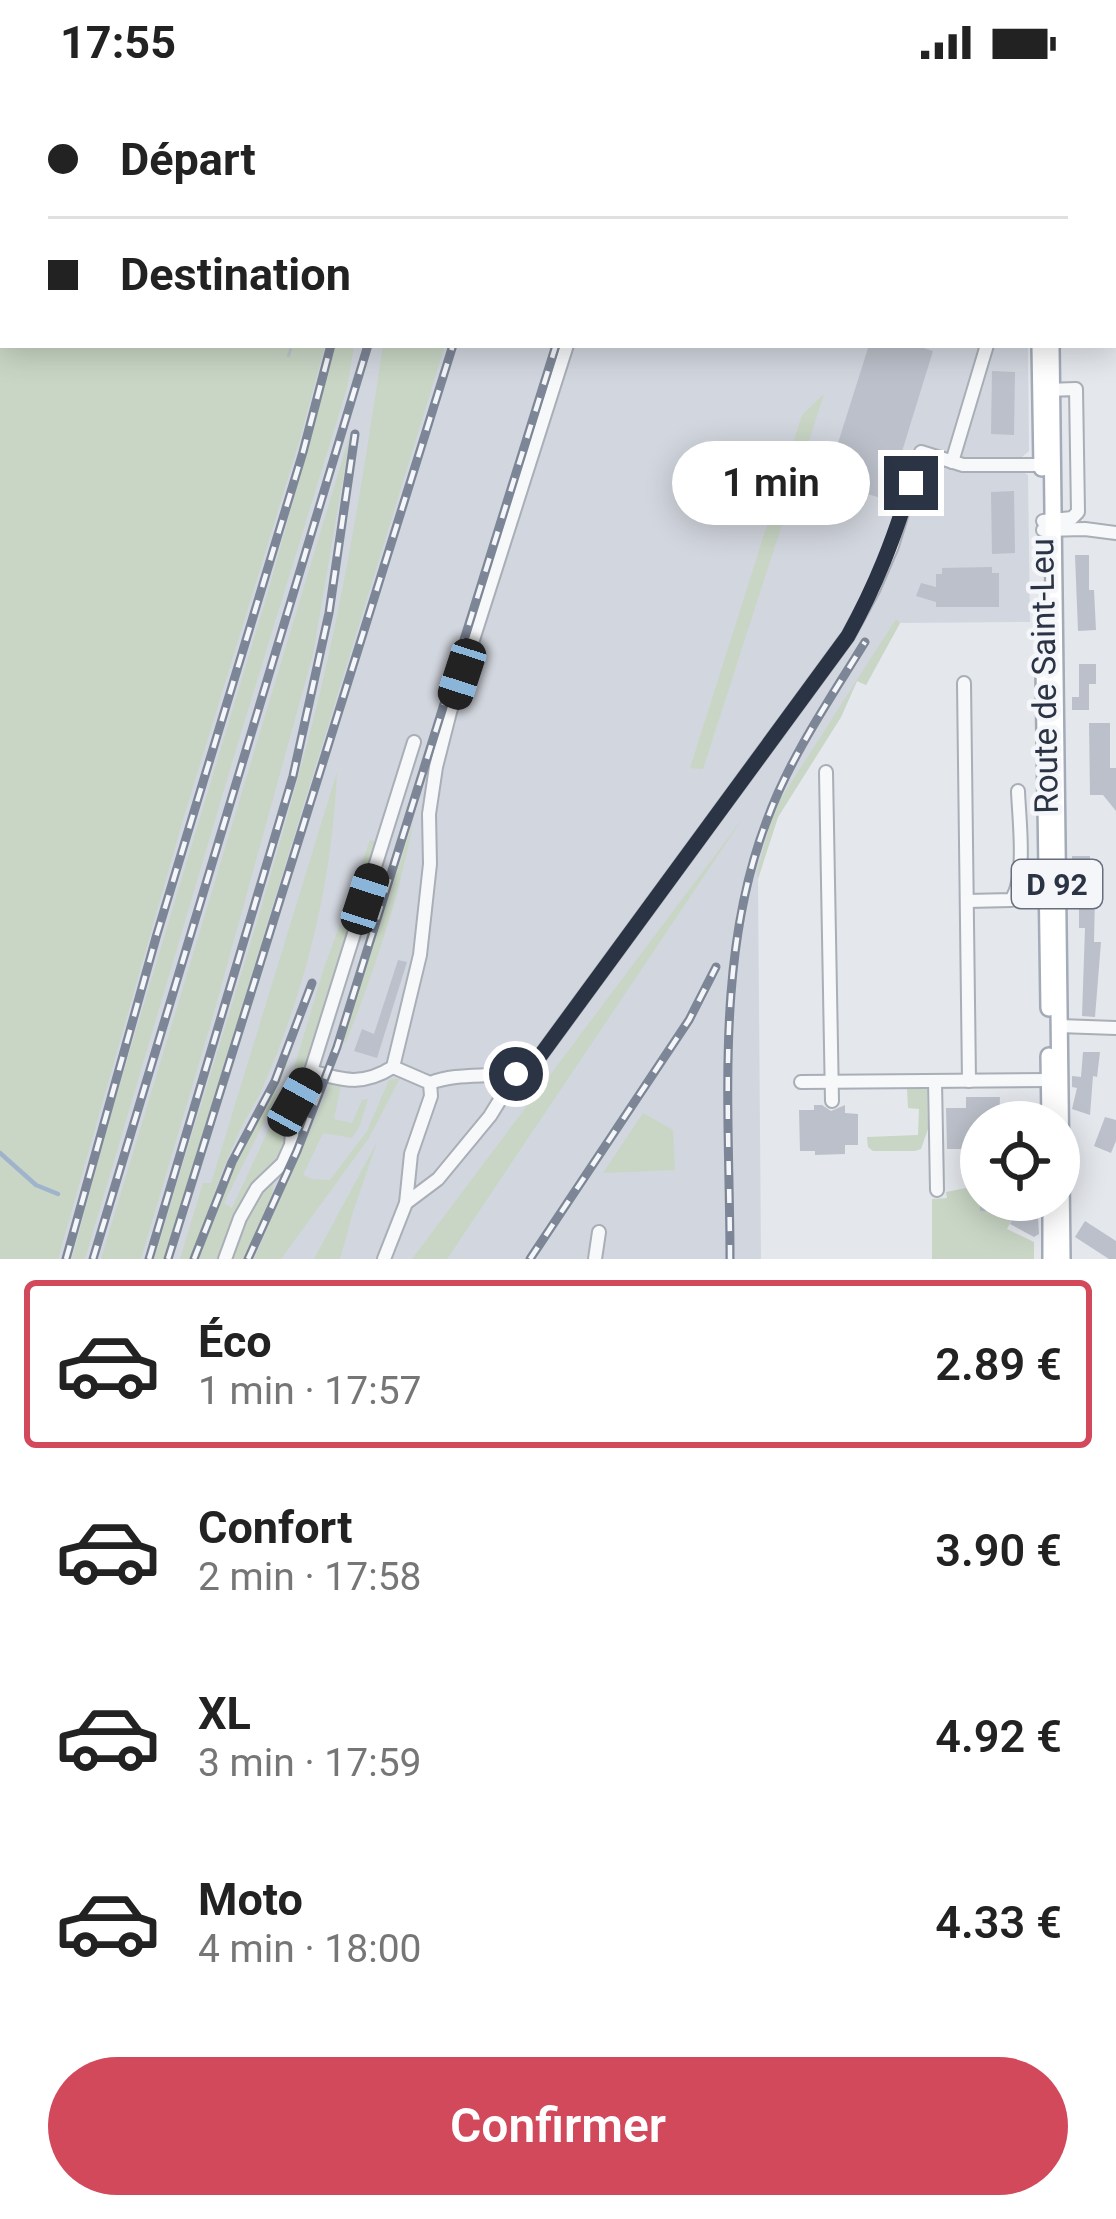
<!DOCTYPE html>
<html lang="fr">
<head>
<meta charset="utf-8">
<style>
	:root { --surface:#fff; --page:#f2f2f2; --text:#222; --muted:#767676; --line:#e0e0e0; --accent:#d1495b }
	body { margin:0; font-family:Roboto,sans-serif; background:var(--page); color:var(--text); height:100vh; display:flex; flex-direction:column; font-size:45px; white-space:nowrap }
	* { box-sizing:border-box; margin:0 }
	p { font-size:39px; color:var(--muted) }
	.icon { flex:none; width:66px; height:66px; fill:none; stroke:currentColor; stroke-width:2; stroke-linecap:round; stroke-linejoin:round }
	.map { position:relative; height:1175px; overflow:hidden }
	.panel { display:flex; flex-direction:column; background:var(--surface); flex:1 }
	.panel>* { flex:none }
	.banner { position:absolute; left:0px; top:0px; width:1116px; height:264px; box-shadow:0 6px 30px #0003; display:grid; align-content:center; height:264px; padding:0 48px; background:var(--surface) }
	.tools { position:absolute; left:960px; top:1017px; display:grid; gap:24px }
	.tools a { display:grid; place-items:center; width:120px; height:120px; border-radius:50%; background:var(--surface); box-shadow:0 6px 30px #0003; font-size:60px }
	.end { position:absolute; width:54px; height:54px; margin:-27px; border:15px solid #2b3445; background:#fff; box-shadow:0 0 0 6px #fff }
	.from { border-radius:50% }
	.bubble { position:absolute; height:84px; border-radius:42px; background:var(--surface); box-shadow:0 6px 30px #0003; font-size:39px; font-weight:600; line-height:84px; text-align:center }
	.car { position:absolute; width:36px; height:72px; margin:-36px -18px; border-radius:15px; box-shadow:0 0 9px 3px #0007; background:linear-gradient(#222 24%,#8ab4d8 0 40%,#222 0 76%,#8ab4d8 0 86%,#222 0) }
	.banner b { display:flex; align-items:center; gap:42px; height:114px; font-size:45px }
	.banner b+b { border-top:3px solid var(--line) }
	.banner i { width:30px; height:30px; background:var(--text) }
	ul { padding:21px 0 0; list-style:none }
	li { display:flex; align-items:center; gap:36px; height:168px; margin:0 24px 18px; padding:0 24px; border:6px solid transparent; border-radius:12px }
	li div { flex:1 }
	li b { display:block; font-size:45px }
	li em { font-style:normal; font-weight:600 }
	li.active { border-color:var(--accent) }
	li>.icon { width:108px; height:108px; stroke-width:1.5 }
	.action { display:flex; gap:24px; margin-top:auto; padding:24px 48px }
	.action a { flex:1; height:138px; border-radius:72px; background:var(--accent); color:#fff; font-size:48px; font-weight:600; line-height:138px; text-align:center }
	.status { display:flex; justify-content:space-between; align-items:center; height:84px; padding:0 60px; background:var(--surface); direction:ltr }
	.status svg { height:33px; fill:currentColor }
	.map>svg:first-child { display:block }
	.built { fill:#d2d6de }
	.green { fill:#c9d6c5 }
	.lines { fill:none; stroke-linecap:round; stroke-linejoin:round }
	.stream { stroke:#9fb4cc; stroke-width:4.5 }
	.building { fill:#bbc0ca }
	.minor-casing { stroke:#a9aeb7; stroke-width:16 }
	.major-casing { stroke:#a3abb8; stroke-width:20 }
	.path { stroke:#c2c5cb; stroke-width:3; stroke-dasharray:9 9; stroke-linecap:butt }
	.minor { stroke:#f7f8fa; stroke-width:12 }
	.major { stroke:#fff; stroke-width:15 }
	.rail-casing { stroke:#7d8696; stroke-width:9 }
	.rail { stroke:#f4f6f9; stroke-width:4.5; stroke-dasharray:14; stroke-linecap:butt }
	.route { stroke:#2b3445; stroke-width:15 }
	.labels { text-anchor:middle; dominant-baseline:central; stroke-width:9; stroke-linejoin:round; paint-order:stroke }
	.shield { fill:#f4f6f9; stroke:#676e7b; stroke-width:3 }
	.shield-label { font-size:30px; font-weight:bold; fill:#2b3445 }
	.street-label { font-size:33px; fill:#2b3445; stroke:#f4f6f9 }
</style>
</head>
<body>
<div class="status"><b>17:55</b><svg viewBox="0 0 49 12"><path d="M0 12V9h3v3zM5 12V6h3v6zM10 12V3h3v9zM15 12V0h3v12zM26 1h20v11H26zM47 4h2v5h-2z"/></svg></div>
<div class="map">
<svg width="1116" height="1175" viewBox="0 0 1116 1175">
	<rect width="100%" height="100%" fill="#e4e7ec"/>
	<!-- built -->
	<g class="built">
		<polygon points="370,0 1047,0 1046,3 369,3"/>
		<polygon points="312,261 1028,261 1029,367 1022,373 1005,374 1005,386 1020,386 1028,391 1030,538 900,539 866,601 857,597 841,633 778,733 758,794 761,1175 47,1175 134,841"/>
	</g>
	<!-- green -->
	<g class="green">
		<polygon points="0,0 370,0 369,3 3,3 3,261 325,261 300,355 182,739 58,1175 0,1175"/>
		<polygon points="336,261 354,261 347,304 237,662 85,1175 72,1175 110,1033 270,501"/>
		<path d="M383 261H445L164 1175H154C209 991 270 808 317 621 346 503 365 381 383 261Z"/>
		<polygon points="824,310 703,685 690,684 802,331"/>
		<polygon points="351,347 313,570 213,932 141,1175 101,1175"/>
		<polygon points="896,535 900,539 866,601 857,597 841,633 778,733 758,795 757,788 771,737 780,716"/>
		<path d="M337 688C332 797 307 902 263 1003 257 1017 248 1030 241 1044 221 1086 207 1131 192 1175H180L203 1099H211Z"/>
		<polygon points="743,734 447,1175 412,1175"/>
		<path d="M414 735C399 813 375 886 345 960L342 957Z"/>
		<polygon points="370,756 379,759 288,1029 284,1069 245,1115 217,1175 199,1175 232,1087 269,1017 294,958 273,1020 224,1119 232,1124 288,1004 323,887"/>
		<polygon points="400,994 369,1054 281,1175 254,1175 331,998 341,1001 334,1035 352,1039 362,1016 368,1015 360,1041 352,1054 323,1049 303,1091 312,1095 330,1096 367,1047 389,996"/>
		<polygon points="927,1004 928,1045 921,1065 915,1067 873,1067 868,1063 867,1053 918,1051 919,1025 908,1024 907,1005"/>
		<polygon points="643,1029 673,1046 675,1086 603,1089"/>
		<polygon points="377,1058 353,1128 340,1175 314,1175"/>
		<polygon points="274,1090 272,1114 244,1175 233,1175 253,1119"/>
		<polygon points="981,1101 981,1116 1022,1116 1007,1145 1034,1158 1034,1175 932,1175 932,1115 947,1114 946,1108"/>
	</g>
	<g class="lines">
		<!-- stream -->
		<polyline class="stream" points="0,1069 36,1101 58,1110"/>
	</g>
	<!-- building -->
	<g class="building">
		<polygon points="869,261 914,261 933,267 887,416 826,397"/>
		<polygon points="992,287 1015,288 1014,351 991,350"/>
		<polygon points="1014,407 1015,469 992,470 991,408"/>
		<polygon points="1075,471 1089,471 1089,506 1094,506 1096,546 1078,547"/>
		<polygon points="992,483 992,489 999,489 999,523 936,523 936,518 916,512 921,499 936,503 936,490 942,490 942,484"/>
		<polygon points="1079,580 1096,580 1096,600 1089,600 1089,626 1072,626 1072,613 1079,613"/>
		<polygon points="1089,639 1110,639 1110,684 1116,684 1116,727 1103,711 1090,711"/>
		<polygon points="1072,772 1090,772 1090,787 1085,787 1085,811 1095,811 1094,858 1101,858 1095,933 1082,932 1085,844 1079,844 1079,815 1073,815"/>
		<polygon points="398,876 407,878 377,974 354,967 362,945 374,950"/>
		<polygon points="1083,968 1100,968 1097,993 1093,992 1090,1031 1072,1025 1077,1004 1072,1003 1072,992 1081,993"/>
		<polygon points="966,1013 1000,1013 999,1038 981,1038 981,1065 947,1065 946,1024 966,1024"/>
		<polygon points="814,1021 822,1021 831,1027 845,1021 845,1029 858,1030 858,1061 845,1061 845,1070 815,1071 815,1067 800,1067 799,1026 814,1026"/>
		<polygon points="1105,1033 1116,1036 1116,1057 1111,1069 1094,1062"/>
		<polygon points="980,1116 1037,1116 1039,1150 1034,1153 1010,1140 1016,1127 980,1127"/>
		<polygon points="1085,1137 1116,1157 1116,1175 1109,1175 1075,1153"/>
	</g>
	<g class="lines">
		<defs>
			<g id="minor">
				<polyline points="648,3 649,0"/>
				<polyline points="1026,3 1027,0"/>
				<polyline points="1113,164 1116,159"/>
				<polyline points="952,378 987,261"/>
				<polyline points="1043,437 1072,434 1078,428 1076,305 1046,306"/>
				<polyline points="1043,446 1085,445 1116,449"/>
				<polyline points="964,599 969,997"/>
				<path d="M414 658 311 987C344 997 363 1002 393 983L420 871 430 780 429 730 436 683 450 628 567 261"/>
				<polyline points="826,688 832,1017"/>
				<path d="M967 817 1011 816C1027 793 1019 736 1018 707"/>
				<polyline points="1059,942 1116,944"/>
				<path d="M393 983 430 999C465 986 499 997 532 983L848 552 873 506 892 462 921 368 963 381H1047"/>
				<polyline points="935,997 937,1106"/>
				<polyline points="801,998 1049,996"/>
				<polyline points="406,1119 411,1070 431,1012 430,999"/>
				<polyline points="225,1175 240,1134 257,1104 283,1079 291,1061 295,1018 311,987"/>
				<polyline points="384,1175 406,1119 438,1095 490,1032 516,990"/>
				<polyline points="595,1175 599,1148"/>
			</g>
			<g id="major">
				<polyline points="1059,3 1059,0"/>
				<polyline points="1070,3 1070,0"/>
				<polyline points="1040,261 1042,384"/>
				<polyline points="1051,261 1062,1175"/>
				<polyline points="1044,582 1049,924"/>
				<polyline points="1049,972 1050,1038"/>
				<polyline points="1051,1116 1051,1175"/>
			</g>
		</defs>
		<!-- minor casing -->
		<use href="#minor" class="minor-casing"/>
		<!-- major casing -->
		<use href="#major" class="major-casing"/>
		<!-- path -->
		<g class="path">
			<polyline points="318,0 319,3"/>
			<polyline points="347,3 347,0"/>
			<polyline points="288,273 292,261"/>
		</g>
		<!-- minor -->
		<use href="#minor" class="minor"/>
		<!-- major -->
		<use href="#major" class="major"/>
		<defs>
			<g id="rail">
				<polyline points="381,3 382,0"/>
				<polyline points="435,3 436,0"/>
				<polyline points="534,3 535,0"/>
				<polyline points="636,3 637,0"/>
				<polyline points="66,1175 157,850 303,368 331,261"/>
				<polyline points="93,1175 368,261"/>
				<polyline points="149,1175 293,692 329,529 355,350"/>
				<polyline points="168,1175 453,261"/>
				<polyline points="194,1175 232,1078 275,997 312,899"/>
				<polyline points="248,1175 297,1067 337,963 556,261"/>
				<polyline points="530,1175 689,936 716,883"/>
				<path d="M730 1175C730 1030 714 874 767 736 790 673 830 615 865 558"/>
			</g>
		</defs>
		<!-- rail casing -->
		<use href="#rail" class="rail-casing"/>
		<!-- rail -->
		<use href="#rail" class="rail"/>
	</g>
	<g class="lines">
		<!-- route -->
		<path class="route" d="M516 990 532 983 848 552C876 501 894 455 911 399"/>
	</g>
	<g class="labels">
		<!-- shield labels -->
		<rect class="shield" x="1012" y="776" width="90" height="48" rx="9"/>
		<g class="shield-label">
			<text x="1057" y="800">D 92</text>
		</g>
		<!-- street labels -->
		<g class="street-label">
			<text transform="translate(1044 592) rotate(-91)">Route de Saint-Leu</text>
		</g>
	</g>
</svg>
<div class="tools">
<a><svg class="icon" aria-label="locate" viewBox="0 0 24 24"><circle cx="12" cy="12" r="6"/><path d="M12 2v4M12 18v4M2 12h4M18 12h4"/></svg></a>
</div>
<i class="end from" style="left:516px;top:990px"></i>
<i class="end" style="left:911px;top:399px"></i>
<div class="bubble" style="left:672px;top:357px;width:198px">1 min</div>
<i class="car" style="left:462px;top:590px;rotate:198deg"></i>
<i class="car" style="left:365px;top:815px;rotate:18deg"></i>
<i class="car" style="left:295px;top:1018px;rotate:29deg"></i>
<div class="banner">
<b><i class="from"></i>Départ</b>
<b><i></i>Destination</b>
</div>
</div>
<section class="panel">
<ul>
<li class="active"><svg class="icon" aria-label="car" viewBox="0 0 24 24"><path d="M5 17H2v-5l4-1 3-4h7l3 4 3 1v5h-3M9 17h6M6 11h13"/><circle cx="7" cy="17" r="2"/><circle cx="17" cy="17" r="2"/></svg><div><b>Éco</b><p>1 min · 17:57</p></div><em>2.89 €</em></li>
<li><svg class="icon" aria-label="car" viewBox="0 0 24 24"><path d="M5 17H2v-5l4-1 3-4h7l3 4 3 1v5h-3M9 17h6M6 11h13"/><circle cx="7" cy="17" r="2"/><circle cx="17" cy="17" r="2"/></svg><div><b>Confort</b><p>2 min · 17:58</p></div><em>3.90 €</em></li>
<li><svg class="icon" aria-label="car" viewBox="0 0 24 24"><path d="M5 17H2v-5l4-1 3-4h7l3 4 3 1v5h-3M9 17h6M6 11h13"/><circle cx="7" cy="17" r="2"/><circle cx="17" cy="17" r="2"/></svg><div><b>XL</b><p>3 min · 17:59</p></div><em>4.92 €</em></li>
<li><svg class="icon" aria-label="car" viewBox="0 0 24 24"><path d="M5 17H2v-5l4-1 3-4h7l3 4 3 1v5h-3M9 17h6M6 11h13"/><circle cx="7" cy="17" r="2"/><circle cx="17" cy="17" r="2"/></svg><div><b>Moto</b><p>4 min · 18:00</p></div><em>4.33 €</em></li>
</ul>
<div class="action"><a>Confirmer</a></div>
</section>
</body>
</html>
